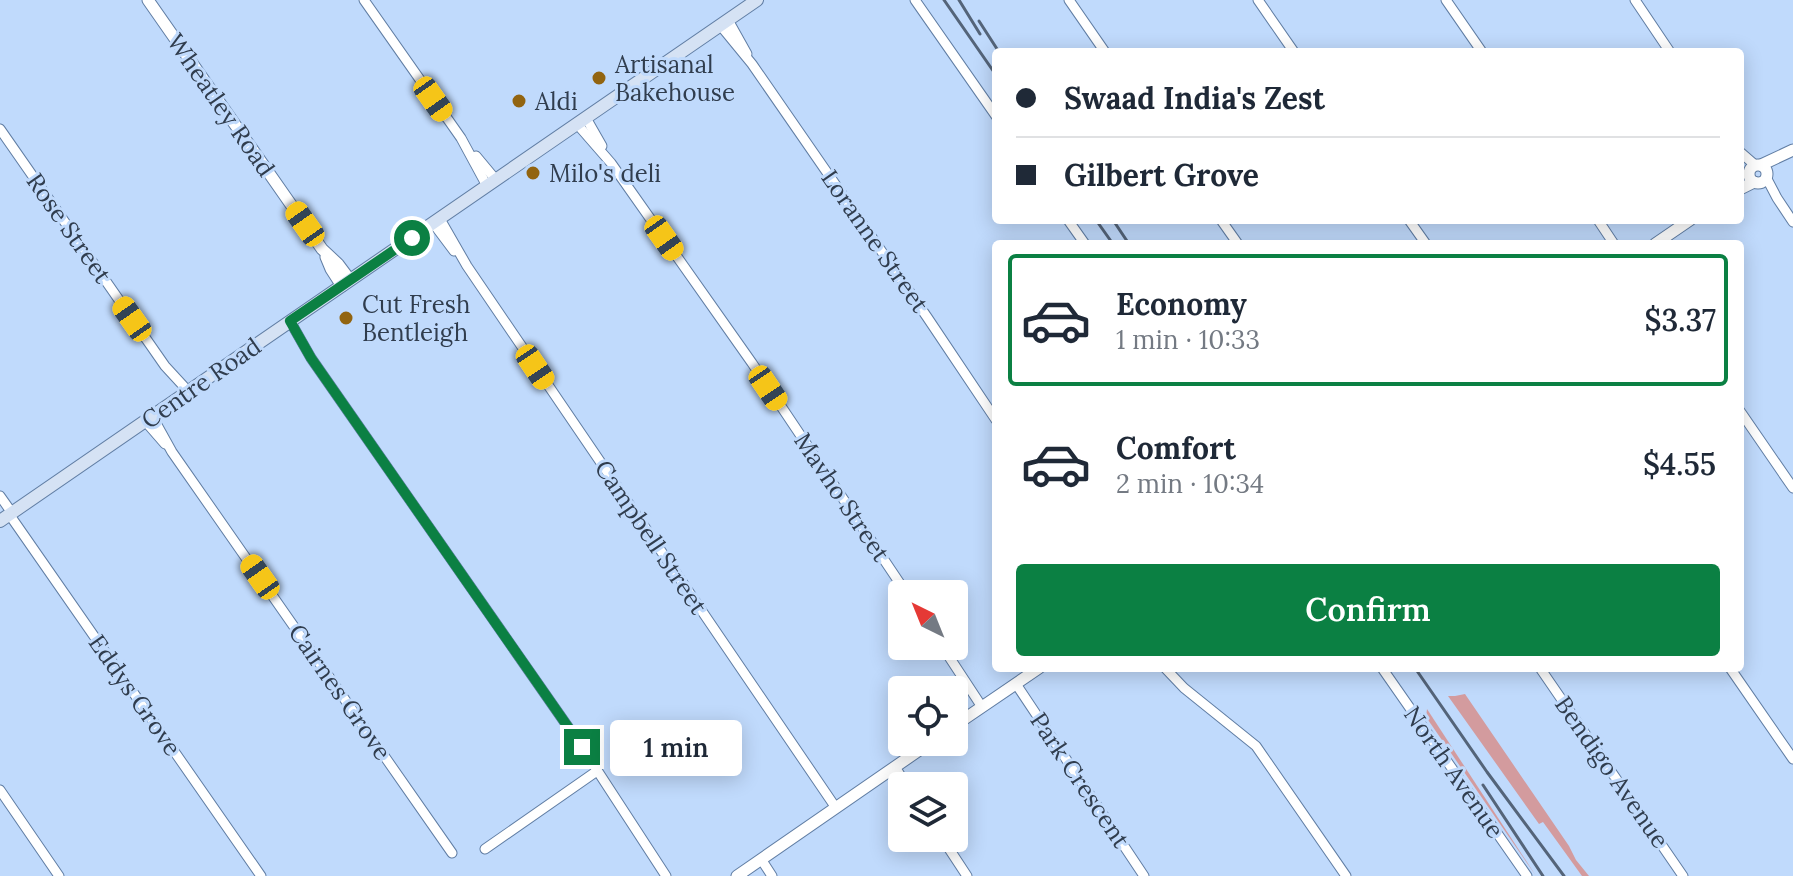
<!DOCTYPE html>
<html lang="en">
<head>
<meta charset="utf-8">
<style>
	:root { --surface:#fff; --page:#f2f2f3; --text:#1f2937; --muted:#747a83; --line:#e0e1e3; --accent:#0b8043 }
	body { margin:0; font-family:Lora,serif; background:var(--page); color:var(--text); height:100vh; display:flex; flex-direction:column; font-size:30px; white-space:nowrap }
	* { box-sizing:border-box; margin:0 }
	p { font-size:26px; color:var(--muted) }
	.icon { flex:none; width:44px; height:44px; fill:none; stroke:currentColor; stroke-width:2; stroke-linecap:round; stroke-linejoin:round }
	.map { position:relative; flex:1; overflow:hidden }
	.side { position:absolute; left:992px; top:240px; width:752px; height:432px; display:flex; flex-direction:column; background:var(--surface); border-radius:8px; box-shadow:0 4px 20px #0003 }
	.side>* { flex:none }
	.guide { position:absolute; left:992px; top:48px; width:752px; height:176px; border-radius:8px; box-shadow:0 4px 20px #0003; display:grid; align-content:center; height:176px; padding:0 24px; background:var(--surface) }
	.needle { width:52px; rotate:317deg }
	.tools { position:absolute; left:888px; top:580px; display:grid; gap:16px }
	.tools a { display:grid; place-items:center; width:80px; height:80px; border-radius:8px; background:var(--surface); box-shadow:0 4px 20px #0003; font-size:40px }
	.end { position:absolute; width:36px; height:36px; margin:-18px; border:10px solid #0b8043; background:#fff; box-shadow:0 0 0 4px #fff }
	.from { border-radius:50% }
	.bubble { position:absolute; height:56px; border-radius:8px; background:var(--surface); box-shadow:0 4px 20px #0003; font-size:26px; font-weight:600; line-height:56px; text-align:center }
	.car { position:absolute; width:24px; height:48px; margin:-24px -12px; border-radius:10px; box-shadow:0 0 6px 2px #0007; background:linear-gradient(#f5c518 24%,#345 0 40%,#f5c518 0 76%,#345 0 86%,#f5c518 0) }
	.guide b { display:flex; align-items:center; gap:28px; height:76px; font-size:30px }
	.guide b+b { border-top:2px solid var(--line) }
	.guide i { width:20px; height:20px; background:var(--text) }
	ul { padding:14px 0 0; list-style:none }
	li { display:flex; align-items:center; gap:24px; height:132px; margin:0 16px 12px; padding:0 8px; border:4px solid transparent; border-radius:8px }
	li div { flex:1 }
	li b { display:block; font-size:30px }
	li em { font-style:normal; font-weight:600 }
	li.on { border-color:var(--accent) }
	li>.icon { width:72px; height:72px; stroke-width:1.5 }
	.action { display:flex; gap:16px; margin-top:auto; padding:16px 24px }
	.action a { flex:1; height:92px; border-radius:8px; background:var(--accent); color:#fff; font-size:32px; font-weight:600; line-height:92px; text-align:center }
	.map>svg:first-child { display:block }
	.green { fill:#d39b9e }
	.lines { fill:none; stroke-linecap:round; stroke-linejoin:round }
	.minor-casing { stroke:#617ea4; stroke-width:11 }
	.tertiary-casing { stroke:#617ea4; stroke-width:13 }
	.secondary-casing { stroke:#617ea4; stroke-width:14 }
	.minor { stroke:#fff; stroke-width:9 }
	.tertiary { stroke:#fff; stroke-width:11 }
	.secondary { stroke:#d5e2f4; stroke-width:12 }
	.rail { stroke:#546479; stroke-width:3 }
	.route { stroke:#0b8043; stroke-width:10 }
	.poi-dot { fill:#926410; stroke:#c0dafc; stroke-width:3 }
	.labels { text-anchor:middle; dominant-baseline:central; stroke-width:6; stroke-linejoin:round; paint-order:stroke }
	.poi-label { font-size:24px; fill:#303d4e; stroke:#c0dafc; text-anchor:start }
	.street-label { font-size:24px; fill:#303d4e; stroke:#c0dafc }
</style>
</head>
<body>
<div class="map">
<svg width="1793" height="876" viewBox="0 0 1793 876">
	<rect width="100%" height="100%" fill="#c0dafc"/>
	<!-- green -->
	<g class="green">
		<polygon points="1465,694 1569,846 1576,860 1589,876 1582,876 1543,822 1539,824 1448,696 1455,696"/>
		<polygon points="1427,709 1536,876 1426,717"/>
	</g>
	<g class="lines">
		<defs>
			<g id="minor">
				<polyline points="364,0 461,138 487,186"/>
				<polyline points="915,0 996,116"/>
				<polyline points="1069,0 1105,52"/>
				<polyline points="1258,0 1294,52"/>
				<polyline points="1446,0 1482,52"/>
				<polyline points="1635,0 1670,52"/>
				<polyline points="728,20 747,54"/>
				<polyline points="720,25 752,64 927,317 996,420"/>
				<polyline points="586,118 602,146"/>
				<polyline points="577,124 611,163 752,363 907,594"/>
				<polyline points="0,129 165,366 188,391"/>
				<polyline points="1740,152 1755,165"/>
				<polyline points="476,156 496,180"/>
				<polyline points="1766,177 1777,198 1793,222"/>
				<polyline points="440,219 467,266 836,808"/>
				<polyline points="1068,220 1085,244"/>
				<polyline points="1221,220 1238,244"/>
				<polyline points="1409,220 1426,244"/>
				<polyline points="1598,220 1614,244"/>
				<polyline points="433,223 454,251"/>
				<polyline points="290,321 311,358 582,747 666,876"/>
				<polyline points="1740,411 1793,488"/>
				<polyline points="152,416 172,452 452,853"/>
				<polyline points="145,421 165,444"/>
				<polyline points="0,496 12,513"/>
				<polyline points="9,514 261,876"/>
				<polyline points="942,646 982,707"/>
				<polyline points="1165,668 1184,688 1256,746 1346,876"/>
				<polyline points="1382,668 1527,876"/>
				<polyline points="1540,668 1683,876"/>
				<polyline points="1730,668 1793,759"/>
				<polyline points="1016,684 1144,876"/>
				<polyline points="895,767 907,786"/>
				<polyline points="0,790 59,876"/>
				<polyline points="942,838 967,876"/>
				<polyline points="485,849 597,771"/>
				<polyline points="761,859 772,876"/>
			</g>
			<g id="tertiary">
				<polyline points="148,0 322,249 338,264 350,280"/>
				<polyline points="1761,165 1793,150"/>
				<circle cx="1758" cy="174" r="9"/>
				<polyline points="1740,189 1754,182"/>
				<polyline points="1655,244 1690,220"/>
				<polyline points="326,257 331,269 342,286"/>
				<polyline points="954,726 1039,668"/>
				<polyline points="737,876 931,742"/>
			</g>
			<polyline id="secondary" points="0,521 757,0"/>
		</defs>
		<!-- minor casing -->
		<use href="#minor" class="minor-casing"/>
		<!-- tertiary casing -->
		<use href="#tertiary" class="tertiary-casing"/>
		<!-- secondary casing -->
		<use href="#secondary" class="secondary-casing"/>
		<!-- minor -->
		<use href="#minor" class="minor"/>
		<!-- tertiary -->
		<use href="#tertiary" class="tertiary"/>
		<!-- secondary -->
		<use href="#secondary" class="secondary"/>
		<!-- rail -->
		<g class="rail">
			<polyline points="944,0 996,75"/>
			<polyline points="959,0 980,34"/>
			<polyline points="979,21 999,52"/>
			<polyline points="1096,220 1113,244"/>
			<polyline points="1113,220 1129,244"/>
			<polyline points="1415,668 1487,772 1564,876"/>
			<polyline points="1483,785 1543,876"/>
		</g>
	</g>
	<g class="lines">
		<!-- route -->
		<polyline class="route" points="412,238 290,321 311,358 582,747"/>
	</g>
	<!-- markers -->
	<g class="poi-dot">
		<circle cx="599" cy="78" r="8"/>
		<circle cx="519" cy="101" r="8"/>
		<circle cx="533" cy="173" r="8"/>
		<circle cx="346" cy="318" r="8"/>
	</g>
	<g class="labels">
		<!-- poi labels -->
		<g class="poi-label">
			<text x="615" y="64">Artisanal<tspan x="615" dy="28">Bakehouse</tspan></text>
			<text x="535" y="101">Aldi</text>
			<text x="549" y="173">Milo's deli</text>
			<text x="362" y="304">Cut Fresh<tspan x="362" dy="28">Bentleigh</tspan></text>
		</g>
		<!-- street labels -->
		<g class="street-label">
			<text transform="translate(221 105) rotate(55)">Wheatley Road</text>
			<text transform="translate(69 228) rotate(55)">Rose Street</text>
			<text transform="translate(875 241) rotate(55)">Loranne Street</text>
			<text transform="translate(201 383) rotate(-35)">Centre Road</text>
			<text transform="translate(842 497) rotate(56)">Mavho Street</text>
			<text transform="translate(651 537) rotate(56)">Campbell Street</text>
			<text transform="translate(340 692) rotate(55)">Cairnes Grove</text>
			<text transform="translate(135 695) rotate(55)">Eddys Grove</text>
			<text transform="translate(1454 772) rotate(55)">North Avenue</text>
			<text transform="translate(1612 772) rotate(55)">Bendigo Avenue</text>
			<text transform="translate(1080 780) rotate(56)">Park Crescent</text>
		</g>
	</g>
</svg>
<div class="tools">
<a><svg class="needle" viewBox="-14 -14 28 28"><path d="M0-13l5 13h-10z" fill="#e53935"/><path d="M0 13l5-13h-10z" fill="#747a83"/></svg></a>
<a><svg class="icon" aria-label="locate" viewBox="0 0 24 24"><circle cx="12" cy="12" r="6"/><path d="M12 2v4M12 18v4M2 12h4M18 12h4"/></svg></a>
<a><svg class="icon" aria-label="layers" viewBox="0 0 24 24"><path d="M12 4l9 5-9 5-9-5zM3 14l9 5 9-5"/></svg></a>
</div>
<i class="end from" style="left:412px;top:238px"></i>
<i class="end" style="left:582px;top:747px"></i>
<div class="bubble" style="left:610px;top:720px;width:132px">1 min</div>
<i class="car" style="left:433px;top:99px;rotate:145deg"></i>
<i class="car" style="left:305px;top:224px;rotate:325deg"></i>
<i class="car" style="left:664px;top:238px;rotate:145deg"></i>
<i class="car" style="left:132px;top:319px;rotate:325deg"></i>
<i class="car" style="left:535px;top:367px;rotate:146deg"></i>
<i class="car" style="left:768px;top:388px;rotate:146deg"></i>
<i class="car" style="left:260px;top:577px;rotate:325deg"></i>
<div class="guide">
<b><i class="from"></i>Swaad India's Zest</b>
<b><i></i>Gilbert Grove</b>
</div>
<section class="side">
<ul>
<li class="on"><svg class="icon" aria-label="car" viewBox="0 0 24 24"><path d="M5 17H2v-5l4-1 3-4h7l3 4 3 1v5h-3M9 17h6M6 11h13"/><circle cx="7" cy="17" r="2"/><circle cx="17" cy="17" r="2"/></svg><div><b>Economy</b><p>1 min · 10:33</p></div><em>$3.37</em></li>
<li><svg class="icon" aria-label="car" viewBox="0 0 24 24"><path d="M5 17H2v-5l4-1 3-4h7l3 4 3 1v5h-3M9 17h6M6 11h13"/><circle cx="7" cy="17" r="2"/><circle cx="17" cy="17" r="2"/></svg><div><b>Comfort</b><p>2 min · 10:34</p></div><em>$4.55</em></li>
</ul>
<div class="action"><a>Confirm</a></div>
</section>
</div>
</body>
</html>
